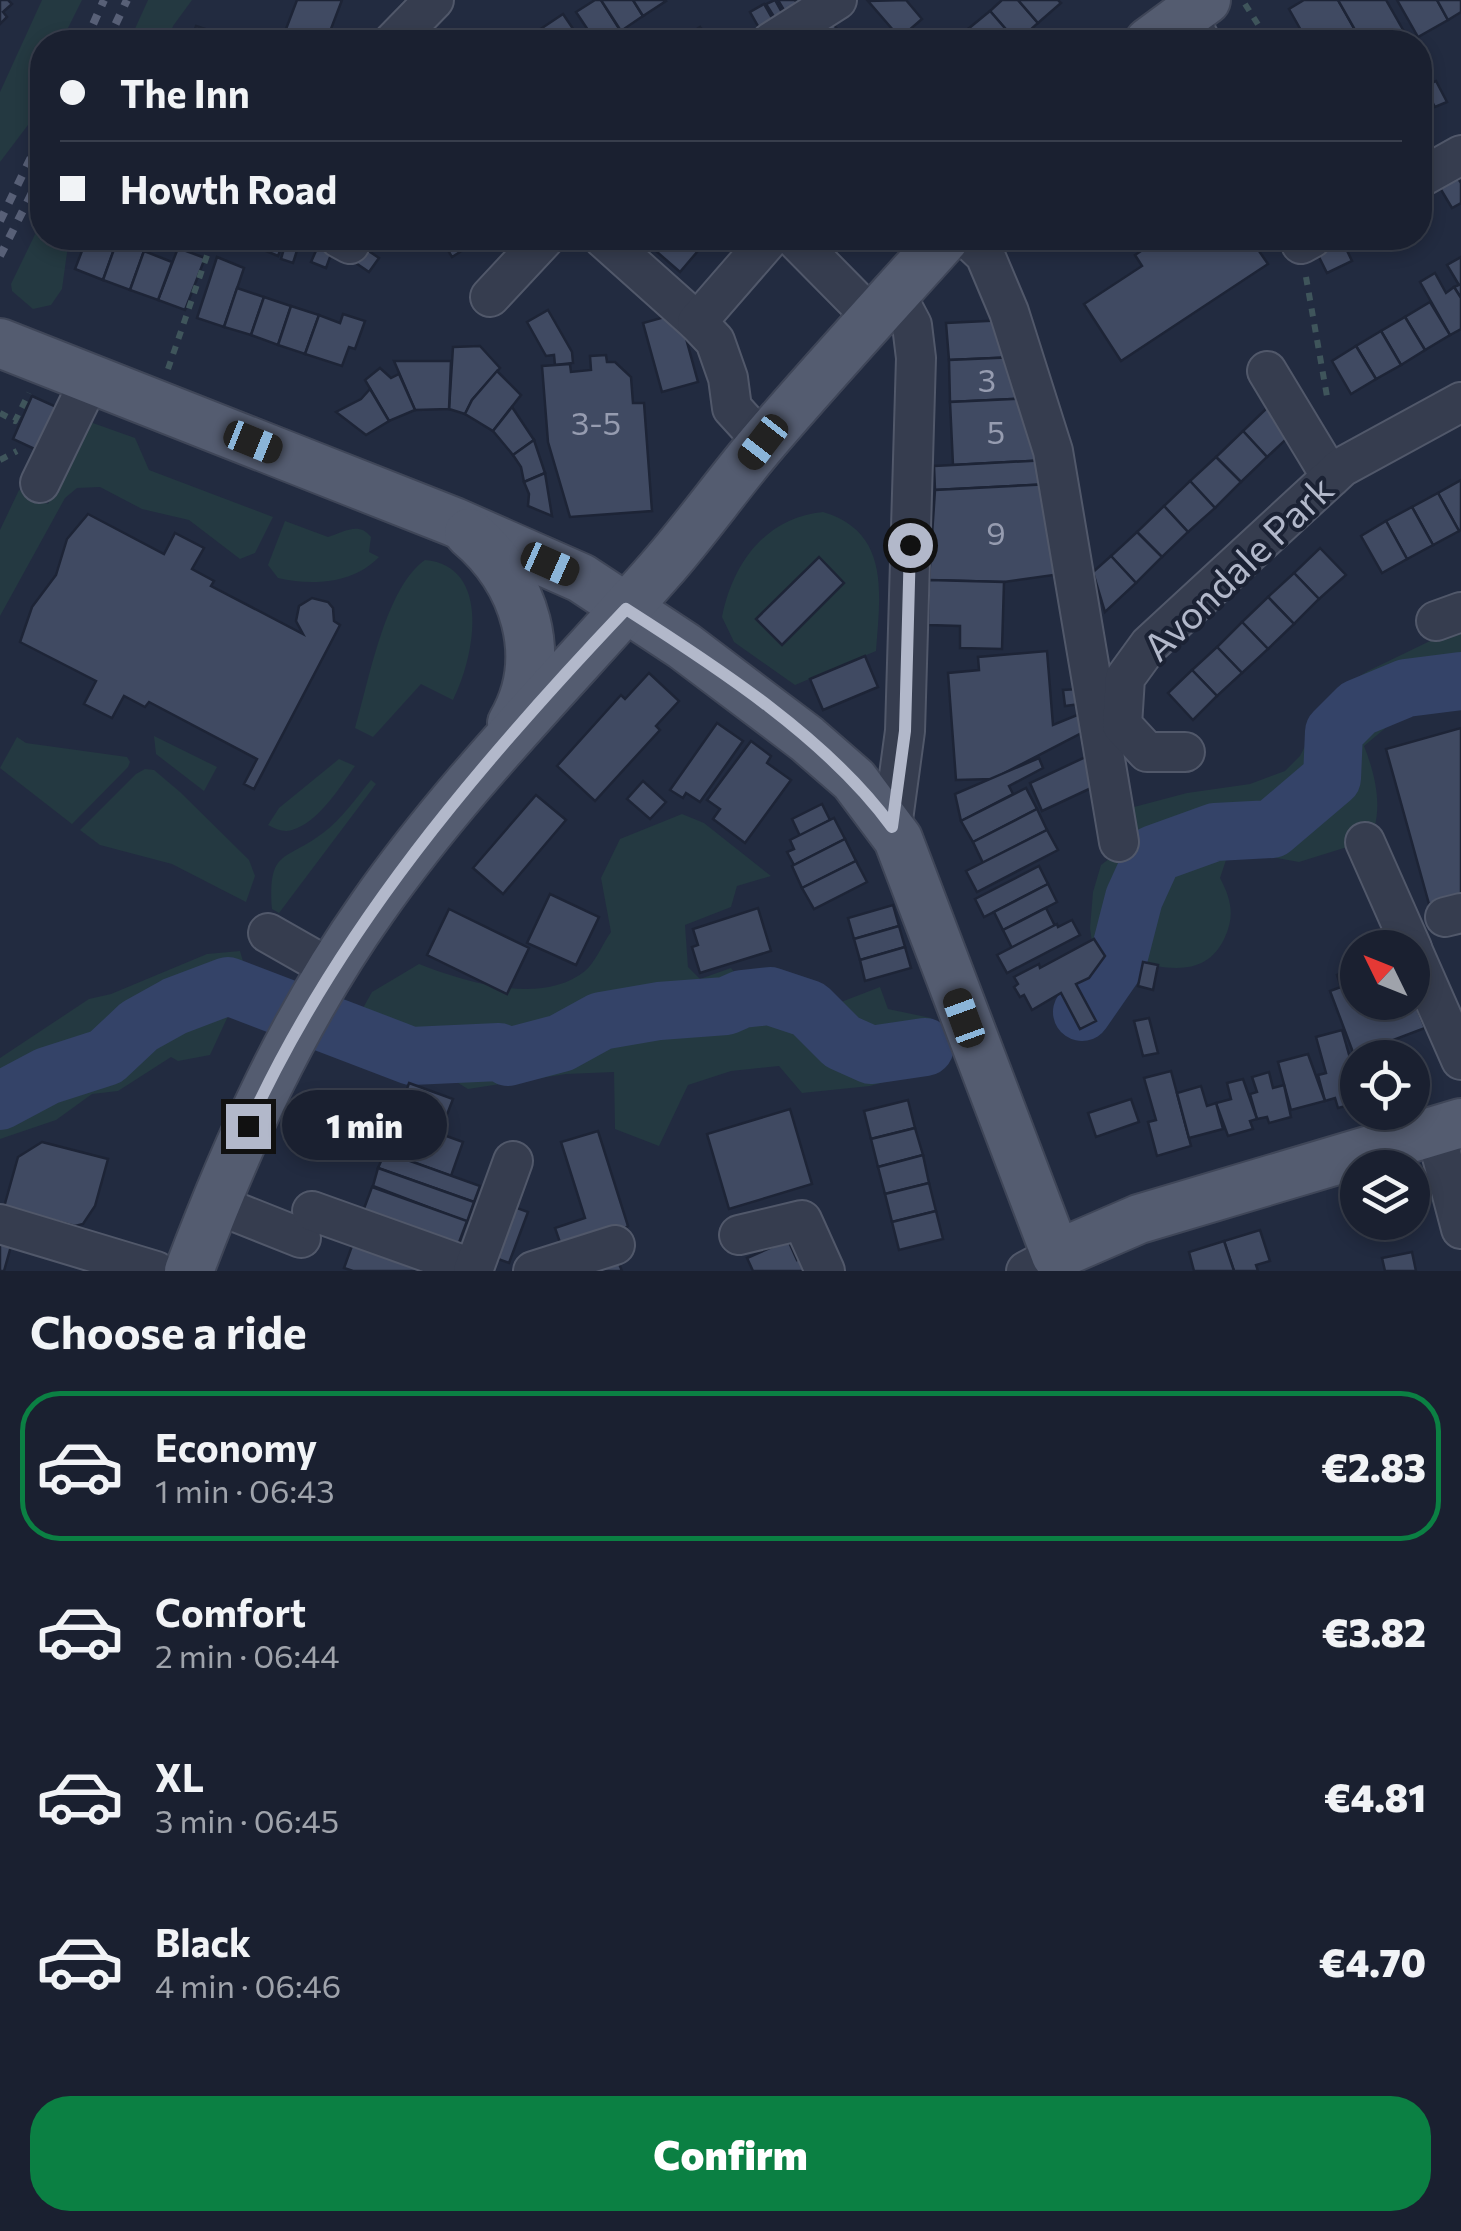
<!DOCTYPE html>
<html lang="en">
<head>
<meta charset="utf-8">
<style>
	:root { --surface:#1a2030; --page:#232838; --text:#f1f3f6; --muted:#9fa3ab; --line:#383e4c; --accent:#0b8043 }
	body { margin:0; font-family:Commissioner,sans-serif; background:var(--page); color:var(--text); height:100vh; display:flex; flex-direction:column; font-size:38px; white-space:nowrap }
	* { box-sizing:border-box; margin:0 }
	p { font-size:32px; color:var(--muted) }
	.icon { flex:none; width:55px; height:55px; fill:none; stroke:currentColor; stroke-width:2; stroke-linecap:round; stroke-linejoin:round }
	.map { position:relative; height:1271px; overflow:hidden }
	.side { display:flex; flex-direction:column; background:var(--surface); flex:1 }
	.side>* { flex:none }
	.top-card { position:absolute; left:30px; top:30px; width:1402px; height:220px; border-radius:40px; box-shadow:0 5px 15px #0003,0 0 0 2px var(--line); display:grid; align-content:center; height:220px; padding:0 30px; background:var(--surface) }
	.needle { width:65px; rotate:313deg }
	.tools { position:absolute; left:1340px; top:930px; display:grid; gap:20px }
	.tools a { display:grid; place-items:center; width:90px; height:90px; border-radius:50%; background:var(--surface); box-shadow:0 5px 15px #0003,0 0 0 2px var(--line); font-size:50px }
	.end { position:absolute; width:45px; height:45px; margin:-22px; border:12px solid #b2b8ca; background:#111; box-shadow:0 0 0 5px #111 }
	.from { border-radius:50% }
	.bubble { position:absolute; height:70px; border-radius:35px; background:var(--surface); box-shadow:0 5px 15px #0003,0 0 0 2px var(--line); font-size:32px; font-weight:800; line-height:70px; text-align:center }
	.car { position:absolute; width:30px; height:60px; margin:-30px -15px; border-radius:12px; box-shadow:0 0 8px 2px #0007; background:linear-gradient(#222 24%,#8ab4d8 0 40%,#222 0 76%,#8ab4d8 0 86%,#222 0) }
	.top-card b { display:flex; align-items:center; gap:35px; height:95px; font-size:38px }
	.top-card b+b { border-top:2px solid var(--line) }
	.top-card i { width:25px; height:25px; background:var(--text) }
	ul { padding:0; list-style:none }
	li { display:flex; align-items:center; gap:30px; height:150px; margin:0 20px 15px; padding:0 10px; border:5px solid transparent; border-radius:40px }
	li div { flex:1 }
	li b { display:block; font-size:38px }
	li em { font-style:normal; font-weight:800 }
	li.selected { border-color:var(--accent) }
	li>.icon { width:90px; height:90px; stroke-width:1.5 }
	h2 { padding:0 30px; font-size:45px; line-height:120px }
	.action { display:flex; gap:20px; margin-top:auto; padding:20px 30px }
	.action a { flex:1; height:115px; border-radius:40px; background:var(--accent); color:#fff; font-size:40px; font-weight:800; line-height:115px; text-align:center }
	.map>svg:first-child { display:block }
	.green { fill:#243941 }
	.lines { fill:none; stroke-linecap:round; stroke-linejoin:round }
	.river { stroke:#344368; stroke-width:58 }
	.building { fill:#404a62; stroke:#1d2436; stroke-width:2.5 }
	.minor-casing { stroke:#51586a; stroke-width:42 }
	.major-casing { stroke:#3f4658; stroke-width:52 }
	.path { stroke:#3f555b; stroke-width:6; stroke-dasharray:8 8; stroke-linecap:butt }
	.minor { stroke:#363d4f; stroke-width:38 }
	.major { stroke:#545c70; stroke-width:48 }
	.rail { stroke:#586077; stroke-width:8; stroke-dasharray:10 10; stroke-linecap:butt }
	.route { stroke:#b2b8ca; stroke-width:12 }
	.labels { text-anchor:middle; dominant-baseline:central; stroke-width:8; stroke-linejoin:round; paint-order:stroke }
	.number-label { font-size:32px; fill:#969cb0 }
	.street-label { font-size:38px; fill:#b2b8ca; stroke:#1b2234 }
</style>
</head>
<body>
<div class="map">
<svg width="1461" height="1271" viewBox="0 0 1461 1271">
	<rect width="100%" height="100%" fill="#222b40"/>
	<!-- green -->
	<g class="green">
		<polygon points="42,0 82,0 61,42 42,42 42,69 34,117 0,162 0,92"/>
		<polygon points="148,0 192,0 173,26 167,42 129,42"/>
		<polygon points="42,220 42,238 69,238 62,289 51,305 33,309 12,291 11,284"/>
		<polygon points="90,422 135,438 149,470 273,517 255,553 240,559 189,520 142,509 100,487 77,488 65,498 0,616 0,530 19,490 48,504"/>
		<path d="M823 512C891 532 880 595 876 651L795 685 734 642 722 617C733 563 765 518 823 512Z"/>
		<path d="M285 521 328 537C344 532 359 521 371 537L369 552 379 557C353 584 312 586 278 578L268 565Z"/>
		<path d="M425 560C492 566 475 657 453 700L421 684 373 737 355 728C369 681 385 588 425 560Z"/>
		<path d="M1461 626V685L1420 699 1364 746C1377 779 1386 819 1364 849L1344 848 1299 862 1250 853 1226 860 1220 878C1231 899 1235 915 1225 937 1201 992 1136 959 1093 949L1090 928 1093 892 1101 865 1122 849 1134 807 1187 793 1250 784 1285 771 1300 756 1332 693 1368 671Z"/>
		<polygon points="154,736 217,767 204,791 156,754"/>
		<polygon points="17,737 26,743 127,757 130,762 128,767 72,824 0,768"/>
		<path d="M339 759 355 766C340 787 318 823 292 830 284 833 276 829 268 825L279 808Z"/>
		<polygon points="145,769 154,770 180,792 249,860 255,876 246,902 172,864 100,845 80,830 136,774"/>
		<path d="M371 780 376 784 279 913 272 909C268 849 284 862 323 833 342 819 356 798 371 780Z"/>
		<path d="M682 814 704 823 771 876 737 886 731 907 685 925 688 967 700 979 731 968 743 984 794 983 836 1004 880 987 888 1009 931 1018 940 1066 870 1086 802 1093 779 1066 731 1071 688 1085 659 1146 615 1129 614 1072 566 1074 468 1089 445 1075H392L349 1059 341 1047 372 992 419 964C465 982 542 1006 585 971 595 963 603 943 611 932L601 878 620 839Z"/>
		<polygon points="240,951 247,975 210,1055 178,1061 171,1057 118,1091 92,1094 56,1120 0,1139 0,1058 89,999 111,994 207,954"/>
	</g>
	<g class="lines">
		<!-- river -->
		<g class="river">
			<polyline points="1082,1012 1118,960 1134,898 1154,854 1215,832 1272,829 1332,778 1334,732 1358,708 1406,688 1461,681"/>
			<polyline points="0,1101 47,1076 106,1057 139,1026 175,1006 228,986 411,1056 499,1052 508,1057 561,1043 601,1021 659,1011 726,1006 742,999 770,996 809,1009 842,1042 871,1055 925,1047"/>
		</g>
	</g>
	<!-- building -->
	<g class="building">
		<polygon points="0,0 8,0 12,4 3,12 7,17 0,24"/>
		<polygon points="297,0 342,0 326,42 286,29"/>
		<polygon points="595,0 601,0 625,38 618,42 596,42 576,12"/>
		<polygon points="601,0 633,0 643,16 621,31"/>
		<polygon points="633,0 665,0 666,1 643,16"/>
		<polygon points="775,0 785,18 778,23 766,4"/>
		<polygon points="778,0 795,0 801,9 788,17"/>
		<polygon points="906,0 922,19 900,38 868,1"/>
		<polygon points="1002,0 1018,0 1038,23 1017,42 990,11"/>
		<polygon points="1018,0 1058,0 1061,3 1038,23"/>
		<polygon points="1304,0 1338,0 1356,32 1341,42 1304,42 1307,41 1289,9"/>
		<polygon points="1338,0 1386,0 1410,42 1347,42 1358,35"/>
		<polygon points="1397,0 1437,0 1448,20 1418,37"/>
		<polygon points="1437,0 1461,0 1461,12 1448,20"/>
		<polygon points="764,4 776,25 762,33 750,12"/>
		<polygon points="990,11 1017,42 980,42 968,29"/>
		<polygon points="563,14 582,42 547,42 539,30"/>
		<polygon points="827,18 842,34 835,42 806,42 799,36"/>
		<polygon points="196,26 244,42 190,42"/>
		<polygon points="700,27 711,42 693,42 688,35"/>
		<polygon points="968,29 980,42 953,42"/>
		<polygon points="539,30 547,42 520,42"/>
		<polygon points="1420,60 1431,79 1420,86"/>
		<polygon points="1436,81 1447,102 1435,107 1424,87"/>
		<polygon points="1424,93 1431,111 1420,116 1420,95"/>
		<polygon points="1454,172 1461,183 1461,203 1452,208 1437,183"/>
		<polygon points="87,238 107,238 117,241 103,280 75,269"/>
		<polygon points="263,238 285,238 278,256 259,248"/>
		<polygon points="287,238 301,238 293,263 281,259"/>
		<polygon points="450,238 482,238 452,257 443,242"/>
		<polygon points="641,238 709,238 680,272"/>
		<polygon points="1154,238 1250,238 1268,264 1121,361 1084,304 1142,266 1135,255 1156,241"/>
		<polygon points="1341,238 1352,261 1327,273 1315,249"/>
		<polygon points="117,241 144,251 130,290 103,280"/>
		<polygon points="357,243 379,258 369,272 347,257"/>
		<polygon points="319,244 333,249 326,268 311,262"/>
		<polygon points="178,248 205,258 185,310 158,300"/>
		<polygon points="144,251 172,262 158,300 130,290"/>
		<polygon points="217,257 244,268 224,327 197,318"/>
		<polygon points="1461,257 1461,298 1454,287 1459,285 1447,265"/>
		<polygon points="1435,273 1446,293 1454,287 1461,298 1461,329 1450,335 1420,282"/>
		<polygon points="237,288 264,297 251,335 224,327"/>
		<polygon points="264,297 291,306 278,345 251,335"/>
		<polygon points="1430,302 1450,335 1425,350 1405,317"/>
		<polygon points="291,306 319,315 305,354 278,345"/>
		<polygon points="548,310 572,352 573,363 555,365 554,355 546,356 527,322"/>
		<polygon points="679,313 698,382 662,392 643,323"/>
		<polygon points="343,314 365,321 355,349 349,347 342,366 305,354 319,315 340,323"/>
		<polygon points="1405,317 1425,350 1401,365 1381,331"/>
		<polygon points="1007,320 1018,357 949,360 946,323"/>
		<polygon points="1381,331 1401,365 1376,379 1356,346"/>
		<polygon points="480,346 500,368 472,400 465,414 449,409 453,347"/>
		<polygon points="1356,346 1376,379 1351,394 1332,361"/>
		<polygon points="606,355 607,362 615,362 631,377 633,403 644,403 652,511 570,517 548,442 542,366 570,364 571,372 591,370 590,356"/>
		<polygon points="1018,357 1031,398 950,402 949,360"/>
		<polygon points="394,361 451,361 449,409 415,410"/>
		<polygon points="380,368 391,378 399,374 415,410 389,421 365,380"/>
		<polygon points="497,371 521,395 493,431 465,414 472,400"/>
		<polygon points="370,389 389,421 366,435 336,412 361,399"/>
		<polygon points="32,396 61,409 41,452 13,439"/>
		<polygon points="1031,398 1048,460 953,465 950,402"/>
		<polygon points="1269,406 1294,432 1267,457 1243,431"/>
		<polygon points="512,407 534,440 513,455 493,431"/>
		<polygon points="1243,431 1267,457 1241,482 1216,457"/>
		<polygon points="534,440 545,473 524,482 521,467 513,455"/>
		<polygon points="1216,457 1241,482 1215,508 1190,481"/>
		<polygon points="1048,460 1052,484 935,490 934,466"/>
		<polygon points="545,473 552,516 528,506 529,494 524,482"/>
		<polygon points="1461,480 1461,529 1459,531 1438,493"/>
		<polygon points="1190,481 1215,508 1188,532 1164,506"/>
		<polygon points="1052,484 1068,573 1004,582 929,580 935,490"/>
		<polygon points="1438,493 1459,531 1433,545 1412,507"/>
		<polygon points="1164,506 1188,532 1162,557 1137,532"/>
		<polygon points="1412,507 1433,545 1407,559 1386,521"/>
		<polygon points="88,514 164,554 175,533 204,548 192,569 214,581 211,586 303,634 296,621 299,606 312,598 328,602 333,608 334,621 340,625 254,789 244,784 257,759 149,702 145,707 124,696 112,718 84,704 96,681 20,642 32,607 56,575 67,539"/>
		<polygon points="1386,521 1407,559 1382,573 1361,536"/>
		<polygon points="1137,532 1162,557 1136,583 1111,556"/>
		<polygon points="1320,548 1346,575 1319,599 1294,573"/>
		<polygon points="1111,556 1136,583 1105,612 1093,572"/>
		<polygon points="819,557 844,583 782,645 756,619"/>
		<polygon points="1294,573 1319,599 1294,624 1268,597"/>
		<polygon points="929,580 1004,582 1002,649 960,648 960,626 928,625"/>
		<polygon points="1268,597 1294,624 1268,649 1242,622"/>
		<polygon points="1242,622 1268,649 1242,673 1217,647"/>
		<polygon points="1217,647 1242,673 1217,696 1192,670"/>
		<polygon points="1047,651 1053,725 1087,711 1091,728 993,779 956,780 948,673 979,670 978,657"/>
		<polygon points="865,656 878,687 823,710 810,679"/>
		<polygon points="1192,670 1217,696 1193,720 1168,693"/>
		<polygon points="649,673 679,701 656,726 660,730 595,801 557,766 621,695 625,699"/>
		<polygon points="1078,689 1080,704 1065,706 1063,690"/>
		<polygon points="717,723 743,741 700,802 686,793 683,798 670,790"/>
		<polygon points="1461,728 1461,895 1429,904 1386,749"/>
		<polygon points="751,741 771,756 767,763 791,780 745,843 713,819 720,809 707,800"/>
		<polygon points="1094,753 1102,783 1042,811 1030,783"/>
		<polygon points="1039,758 1043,768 1009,786 1013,794 961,821 955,794"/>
		<polygon points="643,781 666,802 650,819 627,799"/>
		<polygon points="1026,788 1037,809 973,842 961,821"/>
		<polygon points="536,795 566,820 503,894 473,868"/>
		<polygon points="822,804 830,820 800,836 792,819"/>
		<polygon points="1037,809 1047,830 983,863 973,842"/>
		<polygon points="834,818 845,839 794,865 787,852 794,849 790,840"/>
		<polygon points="1047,830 1058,850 977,892 966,871"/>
		<polygon points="845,839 856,861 802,888 792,866"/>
		<polygon points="856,861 867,882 814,909 802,888"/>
		<polygon points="1039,866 1048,884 984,917 975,899"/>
		<polygon points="1048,884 1057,902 1003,930 994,912"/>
		<polygon points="550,894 599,917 576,965 527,943"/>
		<polygon points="893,905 899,926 854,939 848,918"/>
		<polygon points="758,908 771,951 700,973 692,947 698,945 693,929"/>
		<polygon points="1046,908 1055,926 1012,948 1003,930"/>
		<polygon points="449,909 529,948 507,994 427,955"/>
		<polygon points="1072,920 1080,935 1007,973 997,955 1057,924 1058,927"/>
		<polygon points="899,926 905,947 860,960 854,939"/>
		<polygon points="1094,939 1105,956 1089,978 1076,984 1096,1021 1080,1029 1061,993 1032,1010 1024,995 1020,997 1014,987 1018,984 1014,977 1039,964 1040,968"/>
		<polygon points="905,947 911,968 865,981 860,960"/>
		<polygon points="1143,962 1158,965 1153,990 1138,986"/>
		<polygon points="1357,967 1358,1002 1412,1002 1412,996 1425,1028 1354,1055 1330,991 1341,987 1337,975"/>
		<polygon points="1149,1018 1158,1053 1143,1056 1134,1021"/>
		<polygon points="1342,1030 1358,1086 1358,1103 1338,1108 1335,1098 1325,1101 1318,1075 1326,1073 1316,1037"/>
		<polygon points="1308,1054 1325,1101 1291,1110 1278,1062"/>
		<polygon points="1171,1071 1191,1146 1157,1156 1148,1122 1156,1120 1144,1078"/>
		<polygon points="1269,1072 1273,1088 1284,1085 1291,1117 1269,1123 1267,1117 1257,1119 1250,1094 1257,1092 1252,1077"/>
		<polygon points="1243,1079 1257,1119 1250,1121 1253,1129 1228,1136 1216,1103 1231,1099 1227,1083"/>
		<polygon points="409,1083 453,1099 440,1133 397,1118"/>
		<polygon points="1201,1086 1207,1106 1216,1103 1223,1129 1189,1138 1177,1093"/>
		<polygon points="1131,1099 1139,1122 1096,1137 1088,1113"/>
		<polygon points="908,1100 915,1128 871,1139 864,1111"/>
		<polygon points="790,1109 812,1184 729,1209 707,1134"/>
		<polygon points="397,1118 463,1142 451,1176 385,1152"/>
		<polygon points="915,1128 923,1155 878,1167 871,1139"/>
		<polygon points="598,1131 628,1226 604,1244 565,1257 555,1228 585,1218 561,1142"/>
		<polygon points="42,1142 108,1159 95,1206 83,1224 75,1226 4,1207 18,1157"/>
		<polygon points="385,1152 480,1186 474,1202 378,1168"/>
		<polygon points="923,1155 929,1183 885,1194 878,1167"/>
		<polygon points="378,1168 474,1202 467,1222 373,1186"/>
		<polygon points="929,1183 936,1211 892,1222 885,1194"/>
		<polygon points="372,1187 467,1221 454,1256 359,1222"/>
		<polygon points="506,1204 528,1212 509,1263 487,1255"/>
		<polygon points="936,1211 943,1239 899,1250 892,1222"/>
		<polygon points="1260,1230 1270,1261 1256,1265 1258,1271 1234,1271 1224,1241"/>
		<polygon points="357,1232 464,1271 353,1271 344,1268"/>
		<polygon points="0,1235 13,1239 4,1271 0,1271"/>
		<polygon points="788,1240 797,1260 801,1258 807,1271 753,1271 747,1258"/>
		<polygon points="1224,1241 1234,1271 1194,1271 1189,1252"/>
		<polygon points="1412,1252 1416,1271 1385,1271 1382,1258"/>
		<polygon points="615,1254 622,1271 581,1271"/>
	</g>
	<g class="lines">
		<defs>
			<g id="minor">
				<polyline points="1187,14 1201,42"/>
				<polyline points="393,42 434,0"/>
				<polyline points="771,42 837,0"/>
				<polyline points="1420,178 1461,155"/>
				<polyline points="339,238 350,244"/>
				<polyline points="603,238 697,322"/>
				<polyline points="794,238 873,318"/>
				<polyline points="967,238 985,255 1009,312 1053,451 1119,842"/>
				<polyline points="1301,244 1312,238"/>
				<polyline points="490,297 545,238"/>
				<polyline points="1267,371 1331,477"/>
				<polyline points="763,442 732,408 728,378 715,341 697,322 770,238"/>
				<polyline points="40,483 91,378"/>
				<polyline points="1436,621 1461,612"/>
				<polyline points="1185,752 1147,752 1122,725 1125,678 1149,645 1342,467 1461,402"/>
				<polyline points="892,827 905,731 916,358 912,325 895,293"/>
				<polyline points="1365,842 1412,948"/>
				<polyline points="1445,917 1461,913"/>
				<polyline points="268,933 333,970"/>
				<polyline points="1412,949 1461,1060"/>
				<polyline points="1435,1130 1461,1229"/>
				<polyline points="213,1203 301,1238"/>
				<polyline points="312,1211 474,1269"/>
				<polyline points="0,1224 156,1271"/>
				<polyline points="739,1235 802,1220 825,1271"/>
				<polyline points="473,1271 513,1161"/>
				<polyline points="533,1271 615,1245"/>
				<polyline points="1026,1271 1056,1255"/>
			</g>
			<g id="major">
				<polyline points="1149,42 1206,0"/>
				<polyline points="0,343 454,522 581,578 684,646 807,739 854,780 898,839 1056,1255 1139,1219 1461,1123"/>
				<path d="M469 533C525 580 550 658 512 723"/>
				<path d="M189 1271C237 1144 293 1020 372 908 457 786 563 681 660 570 697 528 729 482 765 440 823 372 885 305 945 238"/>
			</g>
		</defs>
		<!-- minor casing -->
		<use href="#minor" class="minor-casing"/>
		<!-- major casing -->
		<use href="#major" class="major-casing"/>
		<!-- path -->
		<g class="path">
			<polyline points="1245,4 1259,26 1262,42"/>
			<polyline points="1306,277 1328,402"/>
			<polyline points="168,369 213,238"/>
			<polyline points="0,413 15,421 29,393"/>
			<polyline points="0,460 17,451"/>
		</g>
		<!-- minor -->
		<use href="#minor" class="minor"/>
		<!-- major -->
		<use href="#major" class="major"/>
		<!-- rail -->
		<g class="rail">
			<polyline points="85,42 104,0"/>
			<polyline points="107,42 127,0"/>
			<polyline points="0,221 42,135"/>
			<polyline points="0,256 42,173"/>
		</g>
	</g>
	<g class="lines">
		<!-- route -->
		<path class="route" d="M248 1126C338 929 478 765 626 609 717 667 828 739 892 827L905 731 910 545"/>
	</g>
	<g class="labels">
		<!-- number labels -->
		<g class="number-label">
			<text x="987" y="379">3</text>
			<text x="596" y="422">3-5</text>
			<text x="996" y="431">5</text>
			<text x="996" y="532">9</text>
		</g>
		<!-- street labels -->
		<g class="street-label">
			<text transform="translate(1237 567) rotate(-44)">Avondale Park</text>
		</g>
	</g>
</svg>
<div class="tools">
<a><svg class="needle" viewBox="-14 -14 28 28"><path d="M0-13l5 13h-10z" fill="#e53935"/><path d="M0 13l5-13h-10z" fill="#9fa3ab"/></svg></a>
<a><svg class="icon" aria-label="locate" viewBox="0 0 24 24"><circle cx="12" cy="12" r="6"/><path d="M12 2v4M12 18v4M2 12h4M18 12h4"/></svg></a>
<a><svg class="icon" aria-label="layers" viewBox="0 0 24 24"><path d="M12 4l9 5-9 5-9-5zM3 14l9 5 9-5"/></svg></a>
</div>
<i class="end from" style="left:910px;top:545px"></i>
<i class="end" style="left:248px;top:1126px"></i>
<div class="bubble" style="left:282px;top:1090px;width:165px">1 min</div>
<i class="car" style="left:253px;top:442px;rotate:112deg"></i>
<i class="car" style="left:763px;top:442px;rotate:218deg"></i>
<i class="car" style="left:550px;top:564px;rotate:114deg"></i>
<i class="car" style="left:964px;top:1018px;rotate:340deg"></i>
<div class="top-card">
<b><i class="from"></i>The Inn</b>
<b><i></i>Howth Road</b>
</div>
</div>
<section class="side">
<h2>Choose a ride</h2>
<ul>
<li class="selected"><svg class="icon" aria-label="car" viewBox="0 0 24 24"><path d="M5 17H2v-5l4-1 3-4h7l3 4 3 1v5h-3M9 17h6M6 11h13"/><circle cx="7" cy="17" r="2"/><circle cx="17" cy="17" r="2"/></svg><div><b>Economy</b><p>1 min · 06:43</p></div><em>€2.83</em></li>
<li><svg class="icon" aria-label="car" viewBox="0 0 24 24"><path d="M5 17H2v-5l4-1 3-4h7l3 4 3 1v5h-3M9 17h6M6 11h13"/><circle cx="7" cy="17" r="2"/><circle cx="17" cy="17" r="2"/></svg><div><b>Comfort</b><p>2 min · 06:44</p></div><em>€3.82</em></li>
<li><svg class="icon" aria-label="car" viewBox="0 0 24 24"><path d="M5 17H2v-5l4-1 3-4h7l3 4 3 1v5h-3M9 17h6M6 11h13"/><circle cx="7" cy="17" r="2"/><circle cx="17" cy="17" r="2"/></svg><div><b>XL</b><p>3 min · 06:45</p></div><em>€4.81</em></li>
<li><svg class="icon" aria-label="car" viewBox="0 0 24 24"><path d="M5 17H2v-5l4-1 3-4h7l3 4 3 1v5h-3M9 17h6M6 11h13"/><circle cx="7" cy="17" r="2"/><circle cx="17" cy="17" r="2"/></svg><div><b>Black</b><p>4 min · 06:46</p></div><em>€4.70</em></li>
</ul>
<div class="action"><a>Confirm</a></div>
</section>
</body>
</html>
